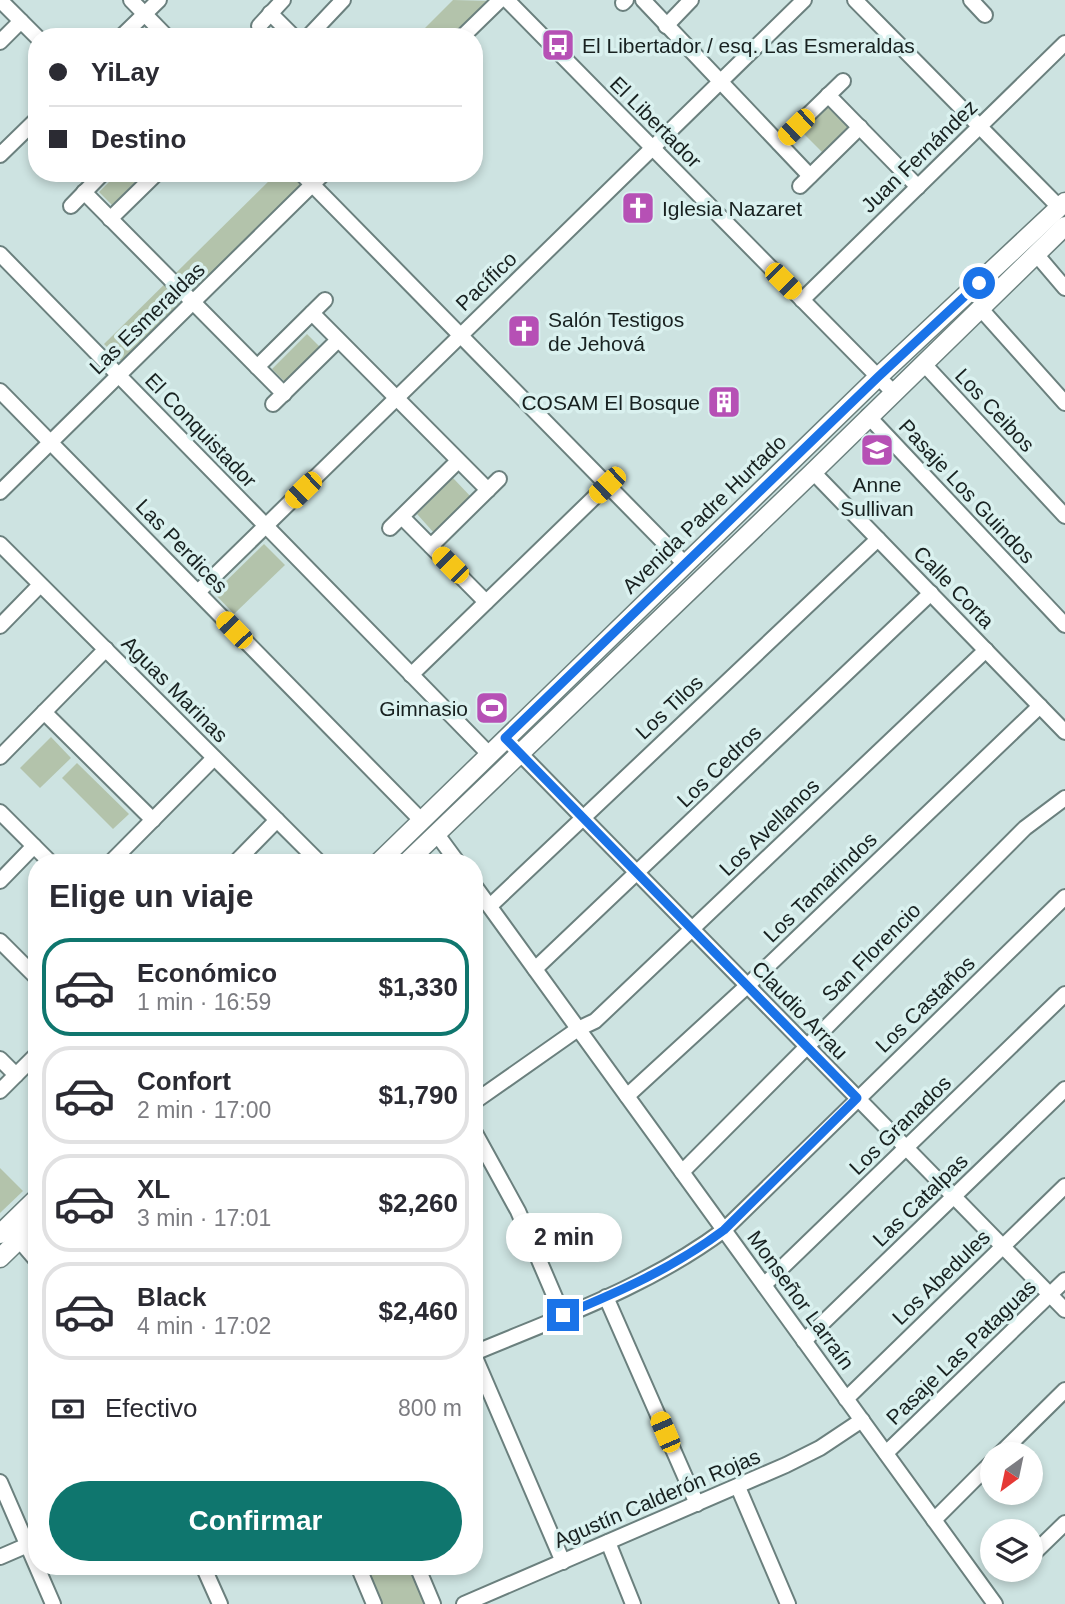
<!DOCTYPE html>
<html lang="es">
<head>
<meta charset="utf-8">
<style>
	:root { --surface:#fff; --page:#f2f2f3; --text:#2b2b33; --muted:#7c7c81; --line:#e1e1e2; --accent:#0f766e }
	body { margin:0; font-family:Arial,sans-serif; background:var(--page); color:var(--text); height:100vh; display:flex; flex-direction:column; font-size:26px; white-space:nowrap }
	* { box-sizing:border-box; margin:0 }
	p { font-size:23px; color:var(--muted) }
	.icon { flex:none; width:38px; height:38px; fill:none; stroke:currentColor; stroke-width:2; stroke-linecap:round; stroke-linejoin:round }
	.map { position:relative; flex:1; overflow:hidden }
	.details { position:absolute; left:28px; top:854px; width:455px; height:721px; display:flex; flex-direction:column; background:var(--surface); border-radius:28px; box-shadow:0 4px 10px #0003 }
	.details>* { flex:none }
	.hud { position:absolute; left:28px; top:28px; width:455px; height:154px; border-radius:28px; box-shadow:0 4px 10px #0003; display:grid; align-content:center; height:154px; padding:0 21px; background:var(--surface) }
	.needle { width:46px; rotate:213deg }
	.tools { position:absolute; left:980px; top:1442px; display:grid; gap:14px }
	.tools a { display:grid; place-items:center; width:63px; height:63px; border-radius:50%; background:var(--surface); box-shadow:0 4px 10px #0003; font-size:35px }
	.end { position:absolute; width:32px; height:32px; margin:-16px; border:9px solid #1a73e8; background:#fff; box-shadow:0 0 0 4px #fff }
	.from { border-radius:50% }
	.bubble { position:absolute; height:49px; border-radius:24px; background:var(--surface); box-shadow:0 4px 10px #0003; font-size:23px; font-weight:700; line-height:49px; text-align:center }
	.car { position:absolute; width:21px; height:42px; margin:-21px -10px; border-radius:9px; box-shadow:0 0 5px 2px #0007; background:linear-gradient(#f5c518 24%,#345 0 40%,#f5c518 0 76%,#345 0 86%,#f5c518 0) }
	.hud b { display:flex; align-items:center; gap:24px; height:66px; font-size:26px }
	.hud b+b { border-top:2px solid var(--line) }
	.hud i { width:18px; height:18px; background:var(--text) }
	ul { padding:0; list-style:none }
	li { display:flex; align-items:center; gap:21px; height:98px; margin:0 14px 10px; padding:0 7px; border:4px solid var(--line); border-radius:28px }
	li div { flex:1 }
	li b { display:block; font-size:26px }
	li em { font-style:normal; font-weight:700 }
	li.on { border-color:var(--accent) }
	li>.icon { width:63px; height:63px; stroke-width:1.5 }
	h2 { padding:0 21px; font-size:32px; line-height:84px }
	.pay { display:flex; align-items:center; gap:18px; height:77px; padding:0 21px; font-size:26px }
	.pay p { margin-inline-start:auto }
	.button { display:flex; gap:14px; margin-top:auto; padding:14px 21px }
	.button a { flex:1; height:80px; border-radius:42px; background:var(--accent); color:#fff; font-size:28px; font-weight:700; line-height:80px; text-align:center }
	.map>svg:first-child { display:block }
	.green { fill:#b3c3ab }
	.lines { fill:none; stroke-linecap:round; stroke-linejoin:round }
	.minor-casing { stroke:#6b807e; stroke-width:18 }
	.major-casing { stroke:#6b807e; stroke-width:21 }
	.minor { stroke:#fff; stroke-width:14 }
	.major { stroke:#fff; stroke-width:18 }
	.route { stroke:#1a73e8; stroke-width:9 }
	.labels { text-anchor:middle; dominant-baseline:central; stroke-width:7; stroke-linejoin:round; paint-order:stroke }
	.poi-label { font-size:21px; fill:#182120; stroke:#daf1ef; text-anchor:start }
	.street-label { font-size:21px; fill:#182120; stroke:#daf1ef }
</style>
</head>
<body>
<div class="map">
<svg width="1065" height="1604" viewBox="0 0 1065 1604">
	<rect width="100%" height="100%" fill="#cde3e1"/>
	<!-- green -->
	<g class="green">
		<polygon points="453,0 490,1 454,37 416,37"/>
		<polygon points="830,104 851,125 823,153 802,132"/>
		<polygon points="118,173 144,173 112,205 99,192"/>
		<polygon points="277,173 315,173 123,363 104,344"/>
		<polygon points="307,334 320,347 285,382 272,369"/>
		<polygon points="453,478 472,498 435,534 417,514"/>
		<polygon points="264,544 285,565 234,614 214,593"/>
		<polygon points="51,737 71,758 40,788 20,768"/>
		<polygon points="77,763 129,814 113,829 62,778"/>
		<polygon points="0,1168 23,1191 0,1213"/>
		<polygon points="365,1566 409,1566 424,1604 381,1604"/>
	</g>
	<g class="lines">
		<defs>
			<g id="minor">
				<polyline points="0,0 37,37"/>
				<polyline points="131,0 167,37"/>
				<polyline points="507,0 893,392"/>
				<polyline points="643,0 810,176"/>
				<polyline points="855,0 1059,207"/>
				<polyline points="971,0 985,15"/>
				<polyline points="623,3 626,0"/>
				<polyline points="270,13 294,37"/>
				<polyline points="259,26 283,0"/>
				<polyline points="666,26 691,0"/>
				<polyline points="121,37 159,0"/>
				<polyline points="308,37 343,0"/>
				<polyline points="462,37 500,0"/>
				<polyline points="0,42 21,21"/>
				<polyline points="828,95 918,187"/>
				<polyline points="779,143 843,81"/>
				<polyline points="0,155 37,119"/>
				<polyline points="301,173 685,564"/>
				<polyline points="800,186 860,127"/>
				<polyline points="84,192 284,394"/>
				<polyline points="71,206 103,173"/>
				<polyline points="110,219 157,173"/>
				<polyline points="0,254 489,754"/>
				<polyline points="1036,254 1065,288"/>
				<polyline points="802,300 1065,43"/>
				<polyline points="980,308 1065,403"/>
				<polyline points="312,313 488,490"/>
				<polyline points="923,363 1065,516"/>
				<polyline points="257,367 325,300"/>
				<polyline points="0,391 421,820"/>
				<polyline points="273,404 338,340"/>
				<polyline points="868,416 1065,625"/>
				<polyline points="813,472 1065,732"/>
				<polyline points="0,492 324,173"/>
				<polyline points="402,517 486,602"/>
				<polyline points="390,528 458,461"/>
				<polyline points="0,544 320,863"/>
				<polyline points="431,546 499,479"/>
				<polyline points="198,592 804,0"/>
				<polyline points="0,626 40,585"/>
				<polyline points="411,675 607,485"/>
				<polyline points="44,712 153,820"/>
				<polyline points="505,738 1065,1310"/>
				<polyline points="0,757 106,649"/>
				<polyline points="0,812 51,863"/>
				<polyline points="436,833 458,863"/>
				<polyline points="110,863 214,758"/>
				<polyline points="235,863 277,820"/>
				<polyline points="0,881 34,846"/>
				<polyline points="474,885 995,1604"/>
				<polyline points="490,906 878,539"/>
				<polyline points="0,941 37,978"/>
				<polyline points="535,969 931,593"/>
				<polyline points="0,1059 16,1075"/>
				<polyline points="0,1091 37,1054"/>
				<polyline points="627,1096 747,986 1040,706"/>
				<polyline points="474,1102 578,1029 595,1021 986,650"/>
				<polyline points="474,1131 518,1211 563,1316"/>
				<polyline points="682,1172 1025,828 1065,798"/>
				<polyline points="13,1233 37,1261"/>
				<polyline points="764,1285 1065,994"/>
				<polyline points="606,1297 697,1504"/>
				<polyline points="804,1341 1065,1089"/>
				<path d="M474 1353C560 1317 649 1286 724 1230L1065 897"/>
				<polyline points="474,1355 563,1562"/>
				<polyline points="846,1399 1065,1186"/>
				<polyline points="886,1453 1065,1280"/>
				<polyline points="1000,1454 1065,1390"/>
				<polyline points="0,1482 53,1604"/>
				<polyline points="738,1487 788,1604"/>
				<polyline points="934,1520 992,1462"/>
				<polyline points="608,1542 633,1604"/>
				<polyline points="1031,1556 1065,1523"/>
				<polyline points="0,1557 37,1541"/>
				<polyline points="203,1566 220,1604"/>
				<polyline points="358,1566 374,1604"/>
				<polyline points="417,1566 433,1604"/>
				<polyline points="464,1604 786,1465 820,1448 862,1420"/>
			</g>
			<g id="major">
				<polyline points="378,863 878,377 1065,202"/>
				<polyline points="406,863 813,472 1065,226"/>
				<polyline points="0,1234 37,1198"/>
				<polyline points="0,1258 37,1222"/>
			</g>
		</defs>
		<!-- minor casing -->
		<use href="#minor" class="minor-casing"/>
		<!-- major casing -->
		<use href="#major" class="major-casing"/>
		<!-- minor -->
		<use href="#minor" class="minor"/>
		<!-- major -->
		<use href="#major" class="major"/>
	</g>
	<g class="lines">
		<!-- route -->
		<path class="route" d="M563 1315C621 1291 673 1268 724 1230L857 1098 505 738 878 377 979 283"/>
	</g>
	<!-- icons -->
	<defs>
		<symbol id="bus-square" viewBox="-11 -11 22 22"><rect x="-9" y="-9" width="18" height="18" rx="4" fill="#b650b5" stroke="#daf1ef"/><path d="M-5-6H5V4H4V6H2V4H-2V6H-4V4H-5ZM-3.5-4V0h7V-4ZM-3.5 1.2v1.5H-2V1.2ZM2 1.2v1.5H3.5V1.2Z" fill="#fff"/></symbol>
		<symbol id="church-square" viewBox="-11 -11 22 22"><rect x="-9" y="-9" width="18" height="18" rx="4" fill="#b650b5" stroke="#daf1ef"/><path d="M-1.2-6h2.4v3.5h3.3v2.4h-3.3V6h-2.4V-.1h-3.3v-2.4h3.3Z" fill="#fff"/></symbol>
		<symbol id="building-square" viewBox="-11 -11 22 22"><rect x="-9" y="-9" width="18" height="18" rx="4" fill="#b650b5" stroke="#daf1ef"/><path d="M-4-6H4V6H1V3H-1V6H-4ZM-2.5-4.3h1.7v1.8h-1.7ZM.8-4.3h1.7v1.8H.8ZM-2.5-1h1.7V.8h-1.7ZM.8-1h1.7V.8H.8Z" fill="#fff"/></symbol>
		<symbol id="school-square" viewBox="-11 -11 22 22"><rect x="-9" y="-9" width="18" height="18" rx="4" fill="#b650b5" stroke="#daf1ef"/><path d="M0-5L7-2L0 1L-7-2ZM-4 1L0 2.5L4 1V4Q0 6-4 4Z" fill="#fff"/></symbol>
		<symbol id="stadium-square" viewBox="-11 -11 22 22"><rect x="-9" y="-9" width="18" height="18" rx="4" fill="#b650b5" stroke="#daf1ef"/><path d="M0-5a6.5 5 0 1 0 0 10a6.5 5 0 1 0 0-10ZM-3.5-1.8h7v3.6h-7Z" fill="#fff"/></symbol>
	</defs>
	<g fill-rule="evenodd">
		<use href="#bus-square" x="539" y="26" width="38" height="38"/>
		<use href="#church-square" x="619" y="189" width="38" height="38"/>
		<use href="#church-square" x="505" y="312" width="38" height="38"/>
		<use href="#building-square" x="705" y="383" width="38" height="38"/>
		<use href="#school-square" x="858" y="431" width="38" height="38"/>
		<use href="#stadium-square" x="473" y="689" width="38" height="38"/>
	</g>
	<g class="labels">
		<!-- poi labels -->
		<g class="poi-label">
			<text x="582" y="45">El Libertador / esq. Las Esmeraldas</text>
			<text x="662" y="208">Iglesia Nazaret</text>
			<text x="548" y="319">Salón Testigos<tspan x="548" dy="24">de Jehová</tspan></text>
			<text x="700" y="402" text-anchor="end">COSAM El Bosque</text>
			<text x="877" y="484" text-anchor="middle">Anne<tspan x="877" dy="24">Sullivan</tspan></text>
			<text x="468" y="708" text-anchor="end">Gimnasio</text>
		</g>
		<!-- street labels -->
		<g class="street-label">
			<text transform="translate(656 122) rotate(45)">El Libertador</text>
			<text transform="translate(919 156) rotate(-44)">Juan Fernández</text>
			<text transform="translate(486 281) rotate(-44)">Pacífico</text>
			<text transform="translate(147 318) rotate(-44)">Las Esmeraldas</text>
			<text transform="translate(995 410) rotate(47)">Los Ceibos</text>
			<text transform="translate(201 430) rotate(46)">El Conquistador</text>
			<text transform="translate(967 491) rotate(47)">Pasaje Los Guindos</text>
			<text transform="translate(704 514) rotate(-44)">Avenida Padre Hurtado</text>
			<text transform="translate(182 546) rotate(46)">Las Perdices</text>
			<text transform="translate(954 587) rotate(46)">Calle Corta</text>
			<text transform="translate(175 689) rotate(45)">Aguas Marinas</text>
			<text transform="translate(669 707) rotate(-43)">Los Tilos</text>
			<text transform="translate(719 766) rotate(-44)">Los Cedros</text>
			<text transform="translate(769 827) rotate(-44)">Los Avellanos</text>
			<text transform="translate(820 887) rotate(-44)">Los Tamarindos</text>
			<text transform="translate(871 952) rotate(-45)">San Florencio</text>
			<text transform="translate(925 1004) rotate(-44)">Los Castaños</text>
			<text transform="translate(800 1010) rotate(46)">Claudio Arrau</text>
			<text transform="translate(900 1125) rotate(-44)">Los Granados</text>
			<text transform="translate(920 1200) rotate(-44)">Las Catalpas</text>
			<text transform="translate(941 1277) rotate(-44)">Los Abedules</text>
			<text transform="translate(801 1300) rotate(54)">Monseñor Larraín</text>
			<text transform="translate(961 1352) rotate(-44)">Pasaje Las Pataguas</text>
			<text transform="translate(657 1498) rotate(-23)">Agustín Calderón Rojas</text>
		</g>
	</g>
</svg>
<div class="tools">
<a><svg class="needle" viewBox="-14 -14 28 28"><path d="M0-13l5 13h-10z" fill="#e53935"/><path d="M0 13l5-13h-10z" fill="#7c7c81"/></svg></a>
<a><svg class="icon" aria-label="layers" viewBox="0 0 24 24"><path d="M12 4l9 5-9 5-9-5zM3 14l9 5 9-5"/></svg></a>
</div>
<i class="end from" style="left:979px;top:283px"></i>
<i class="end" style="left:563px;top:1315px"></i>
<div class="bubble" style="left:506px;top:1213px;width:116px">2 min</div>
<i class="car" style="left:796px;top:127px;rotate:226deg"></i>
<i class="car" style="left:783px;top:281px;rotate:135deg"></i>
<i class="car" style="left:607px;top:485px;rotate:226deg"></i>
<i class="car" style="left:303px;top:490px;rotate:226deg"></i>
<i class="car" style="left:450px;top:565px;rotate:315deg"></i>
<i class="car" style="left:234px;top:630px;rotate:316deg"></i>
<i class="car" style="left:665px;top:1432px;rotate:337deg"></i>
<div class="hud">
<b><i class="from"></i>YiLay</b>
<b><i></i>Destino</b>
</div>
<section class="details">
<h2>Elige un viaje</h2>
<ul>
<li class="on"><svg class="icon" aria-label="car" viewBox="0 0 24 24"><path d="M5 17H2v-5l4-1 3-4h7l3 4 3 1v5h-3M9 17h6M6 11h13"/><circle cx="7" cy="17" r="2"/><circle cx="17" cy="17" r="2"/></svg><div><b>Económico</b><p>1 min · 16:59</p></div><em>$1,330</em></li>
<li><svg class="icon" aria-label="car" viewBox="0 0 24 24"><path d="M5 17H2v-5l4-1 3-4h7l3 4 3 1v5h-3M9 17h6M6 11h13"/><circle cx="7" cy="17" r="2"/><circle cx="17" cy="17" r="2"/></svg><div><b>Confort</b><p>2 min · 17:00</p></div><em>$1,790</em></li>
<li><svg class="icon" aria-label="car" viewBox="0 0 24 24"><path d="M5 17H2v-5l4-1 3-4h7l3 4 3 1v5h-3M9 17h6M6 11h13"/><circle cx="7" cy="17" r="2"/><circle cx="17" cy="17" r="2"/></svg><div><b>XL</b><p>3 min · 17:01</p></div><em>$2,260</em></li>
<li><svg class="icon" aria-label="car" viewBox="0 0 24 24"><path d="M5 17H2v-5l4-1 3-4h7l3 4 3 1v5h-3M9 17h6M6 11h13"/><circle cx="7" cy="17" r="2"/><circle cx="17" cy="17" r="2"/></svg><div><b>Black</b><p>4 min · 17:02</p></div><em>$2,460</em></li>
</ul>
<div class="pay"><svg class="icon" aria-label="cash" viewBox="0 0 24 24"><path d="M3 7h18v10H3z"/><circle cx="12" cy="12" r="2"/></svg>Efectivo<p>800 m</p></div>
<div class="button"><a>Confirmar</a></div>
</section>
</div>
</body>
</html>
